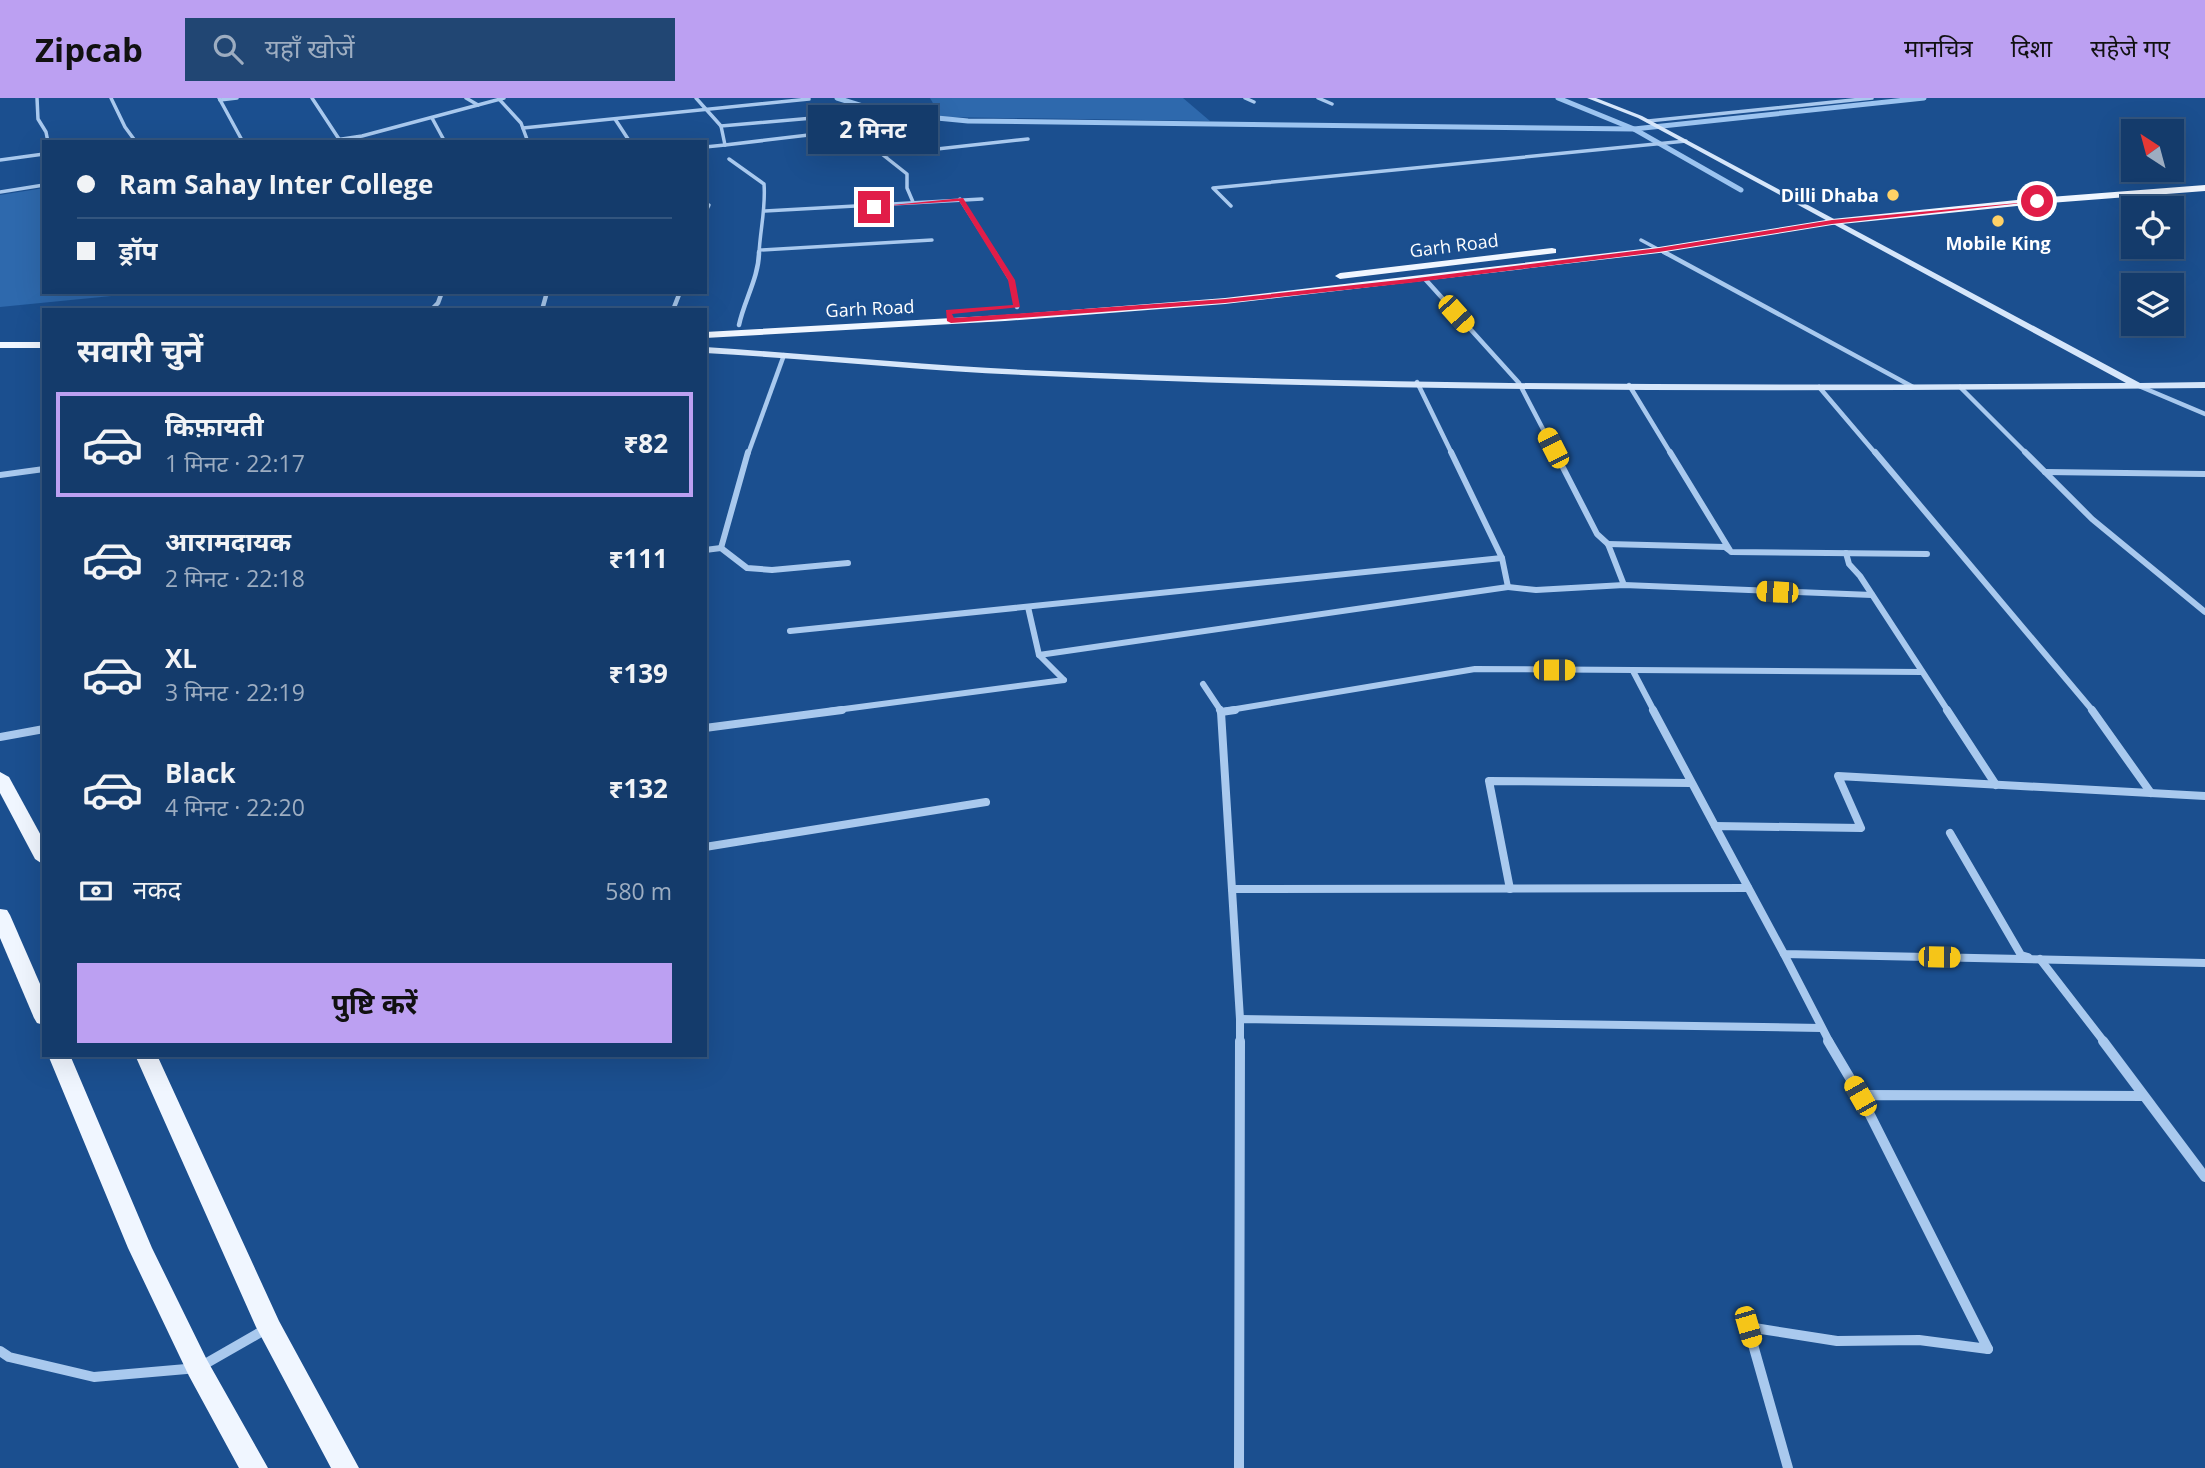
<!DOCTYPE html>
<html lang="hi">
<head>
<meta charset="utf-8">
<style>
	:root { --surface:#143b6b; --page:#214673; --text:#f1f3f6; --muted:#9dadc1; --line:#33557e; --accent:#bca0f2 }
	body { margin:0; font-family:"Open Sans","Noto Sans Devanagari",sans-serif; background:var(--page); color:var(--text); height:100vh; display:flex; flex-direction:column; font-size:26px; white-space:nowrap }
	* { box-sizing:border-box; margin:0 }
	p { font-size:23px; color:var(--muted) }
	.icon { flex:none; width:38px; height:38px; fill:none; stroke:currentColor; stroke-width:2; stroke-linecap:round; stroke-linejoin:round }
	.map { position:relative; flex:1; overflow:hidden }
	.side { position:absolute; left:42px; top:210px; width:665px; height:749px; display:flex; flex-direction:column; background:var(--surface); border-radius:0px; box-shadow:0 7px 28px #0002,0 0 0 2px var(--line) }
	.side>* { flex:none }
	.banner { position:absolute; left:42px; top:42px; width:665px; height:154px; border-radius:0px; box-shadow:0 7px 28px #0002,0 0 0 2px var(--line); display:grid; align-content:center; height:154px; padding:0 35px; background:var(--surface) }
	.needle { width:46px; rotate:324deg }
	.buttons { position:absolute; left:2121px; top:21px; display:grid; gap:14px }
	.buttons a { display:grid; place-items:center; width:63px; height:63px; border-radius:0px; background:var(--surface); box-shadow:0 7px 28px #0002,0 0 0 2px var(--line); font-size:35px }
	.end { position:absolute; width:32px; height:32px; margin:-16px; border:9px solid #e11d48; background:#fff; box-shadow:0 0 0 4px #fff }
	.from { border-radius:50% }
	.bubble { position:absolute; height:49px; border-radius:0px; background:var(--surface); box-shadow:0 7px 28px #0002,0 0 0 2px var(--line); font-size:23px; font-weight:700; line-height:49px; text-align:center }
	.car { position:absolute; width:21px; height:42px; margin:-21px -10px; border-radius:9px; box-shadow:0 0 5px 2px #0007; background:linear-gradient(#f5c518 24%,#345 0 40%,#f5c518 0 76%,#345 0 86%,#f5c518 0) }
	.banner b { display:flex; align-items:center; gap:24px; height:66px; font-size:26px }
	.banner b+b { border-top:2px solid var(--line) }
	.banner i { width:18px; height:18px; background:var(--text) }
	ul { padding:0; list-style:none }
	li { display:flex; align-items:center; gap:21px; height:105px; margin:0 14px 10px; padding:0 21px; border:4px solid transparent; border-radius:0px }
	li div { flex:1 }
	li b { display:block; font-size:26px }
	li em { font-style:normal; font-weight:700 }
	li.current { border-color:var(--accent) }
	li>.icon { width:63px; height:63px; stroke-width:1.5 }
	h2 { padding:0 35px; font-size:32px; line-height:84px }
	.pay { display:flex; align-items:center; gap:18px; height:77px; padding:0 35px; font-size:26px }
	.pay p { margin-inline-start:auto }
	.button { display:flex; gap:14px; margin-top:auto; padding:14px 35px }
	.button a { flex:1; height:80px; border-radius:0px; background:var(--accent); color:#111; font-size:28px; font-weight:700; line-height:80px; text-align:center }
	header { display:flex; align-items:center; gap:42px; box-sizing:border-box; height:98px; padding:0 35px; background:var(--accent); color:#111 }
	header strong { font-size:33px }
	nav { display:flex; gap:38px; margin-inline-start:auto; font-size:24px }
	.search { width:490px; height:63px; background:var(--page); display:flex; align-items:center; gap:18px; box-sizing:border-box; padding:0 24px; border-radius:0px; color:var(--muted); font-size:26px }
	.map>svg:first-child { display:block }
	.green { fill:#2e69ad }
	.lines { fill:none; stroke-linecap:round; stroke-linejoin:round }
	.stream { stroke:#9cc4f0; stroke-width:5 }
	.street-far4 { stroke:#a9c9ee; stroke-width:3.5 }
	.street-far3 { stroke:#a9c9ee; stroke-width:4.5 }
	.street-far2 { stroke:#a9c9ee; stroke-width:6 }
	.street-far1 { stroke:#a9c9ee; stroke-width:8 }
	.street { stroke:#a9c9ee; stroke-width:10 }
	.secondary { fill:#d6e6fa; fill-rule:evenodd }
	.primary { fill:#f0f6ff; fill-rule:evenodd }
	.route { fill:#e11d48 }
	.poi-dot { fill:#ffd166; stroke:#1b4f8f; stroke-width:2.5 }
	.labels { text-anchor:middle; dominant-baseline:central; stroke-width:5; stroke-linejoin:round; paint-order:stroke }
	.far-poi-label { font-size:18px; font-weight:bold; fill:#fff; stroke:#1b4f8f; text-anchor:end }
	.far-street-label { font-size:18px; fill:#fff; stroke:#1b4f8f }
</style>
</head>
<body>
<header>
<strong>Zipcab</strong>
<div class="search"><svg class="icon" aria-label="search" viewBox="0 0 24 24"><circle cx="10" cy="10" r="6"/><path d="M15 15l6 6"/></svg>यहाँ खोजें</div>
<nav><a>मानचित्र</a><a>दिशा</a><a>सहेजे गए</a></nav>
</header>
<div class="map">
<svg width="2205" height="1370" viewBox="0 0 2205 1370">
	<rect width="100%" height="100%" fill="#1b4f8f"/>
	<!-- green -->
	<g class="green">
		<polygon points="930,0 1183,0 1210,23 941,19"/>
		<polygon points="44,90 44,194 152,194 0,209 0,97"/>
	</g>
	<g class="lines">
		<!-- stream -->
		<g class="stream">
			<polyline points="837,0 885,15 968,23 1634,31 1924,0"/>
			<polyline points="1558,0 1634,31 1741,92"/>
		</g>
		<!-- street-far4 -->
		<g class="street-far4">
			<polyline points="37,0 38,21 46,34 48,44"/>
			<polyline points="111,0 125,29 136,44"/>
			<polyline points="219,0 243,44"/>
			<polyline points="312,0 339,41"/>
			<polyline points="466,0 478,7"/>
			<polyline points="696,0 721,28 725,47 705,49"/>
			<polyline points="1245,0 1254,4"/>
			<polyline points="1318,0 1332,6"/>
			<polyline points="499,1 521,25 528,44"/>
			<polyline points="220,2 237,0"/>
			<polyline points="432,20 445,44"/>
			<polyline points="615,21 630,44"/>
			<polyline points="1648,23 1872,0"/>
			<polyline points="721,28 847,17"/>
			<polyline points="523,30 809,1"/>
			<polyline points="322,44 362,38 504,0"/>
			<polyline points="725,47 885,28"/>
			<path d="M729 61 764 86C766 110 760 132 759 156"/>
			<polyline points="0,62 44,56"/>
			<polyline points="0,94 44,87"/>
			<polyline points="960,101 995,156"/>
			<polyline points="913,104 907,90 907,76 883,57 1028,41"/>
			<polyline points="1231,108 1213,90 1686,43"/>
			<polyline points="765,113 982,101"/>
			<polyline points="705,115 709,107"/>
			<polyline points="1641,142 1667,156"/>
			<polyline points="760,152 932,142"/>
		</g>
		<!-- street-far3 -->
		<g class="street-far3">
			<polyline points="994,154 1011,182 1017,209"/>
			<polyline points="1664,154 1913,289"/>
			<polyline points="1425,181 1519,285 1556,356"/>
			<polyline points="431,212 438,205 442,194"/>
			<polyline points="542,212 547,194"/>
			<polyline points="673,212 680,194"/>
			<path d="M739 227C744 203 759 179 759 154"/>
			<polyline points="1417,284 1452,356"/>
			<polyline points="1629,287 1671,356"/>
			<polyline points="2139,288 2205,316"/>
			<polyline points="1819,289 1876,356"/>
			<polyline points="1960,289 2027,356"/>
			<polyline points="748,356 784,257"/>
		</g>
		<!-- street-far2 -->
		<g class="street-far2">
			<polyline points="1555,354 1597,436 1608,446 1624,487"/>
			<polyline points="1670,354 1731,454 1927,456"/>
			<polyline points="1875,354 2093,613"/>
			<polyline points="2025,354 2092,421 2205,514"/>
			<polyline points="2045,374 2205,376"/>
			<polyline points="0,377 44,371"/>
			<polyline points="1608,446 1725,449 1729,452"/>
			<polyline points="721,450 748,354"/>
			<polyline points="705,452 721,450 747,470 772,472 848,465"/>
			<polyline points="1846,455 1849,466 1860,478 1948,613"/>
			<polyline points="1508,489 1536,492 1624,487 1872,497"/>
			<polyline points="1028,509 1039,557"/>
			<polyline points="790,533 1502,460 1451,354"/>
			<polyline points="1633,573 1654,613"/>
			<polyline points="1064,582 1039,557 1508,489 1502,460"/>
			<polyline points="1203,586 1221,613"/>
			<polyline points="829,613 1064,582"/>
			<polyline points="1224,613 1475,571 1922,574"/>
		</g>
		<!-- street-far1 -->
		<g class="street-far1">
			<polyline points="1220,612 1221,614"/>
			<polyline points="1235,612 1221,614 1240,921"/>
			<polyline points="1653,612 1715,728"/>
			<polyline points="1947,612 1996,687"/>
			<polyline points="2092,612 2151,695"/>
			<polyline points="705,630 842,612"/>
			<polyline points="0,639 44,631"/>
			<polyline points="2205,698 1838,678 1861,730 1715,728 1784,856 2205,865"/>
			<polyline points="1950,735 2021,857 2028,859"/>
			<polyline points="705,749 986,704"/>
			<polyline points="1232,791 1748,790"/>
			<polyline points="1510,791 1489,683 1690,685"/>
			<polyline points="1784,856 1830,945"/>
			<polyline points="2040,861 2105,945"/>
			<polyline points="1240,945 1240,921 1821,930"/>
		</g>
		<!-- street -->
		<g class="street">
			<polyline points="1828,943 1860,997"/>
			<polyline points="2103,943 2205,1079"/>
			<polyline points="1988,1251 1860,997 2143,998"/>
			<polyline points="0,1253 9,1259 94,1279 198,1270 266,1231"/>
			<polyline points="1239,1370 1240,943"/>
			<polyline points="1788,1370 1748,1229 1837,1243 1919,1242 1988,1251"/>
		</g>
		<!-- secondary -->
		<path class="secondary" d="M1587 0H1596L1642 18 2140 285 2205 284V290C1811 293 1415 296 1021 277 916 272 811 261 705 255V249C812 256 919 267 1026 272 1392 288 1759 288 2126 285L1638 20Z"/>
		<!-- primary -->
		<g class="primary">
			<polygon points="2205,87 2205,93 2037,106 1832,127 1659,155 1225,206 1005,223 705,240 705,234 1005,217 1225,200 1659,149 1832,121 2037,100"/>
			<polygon points="1552,150 1556,151 1556,155 1340,181 1335,178 1340,175"/>
			<rect x="0" y="244" width="44" height="6"/>
			<polygon points="0,674 9,679 44,743 44,767 35,761 0,695"/>
			<polygon points="0,811 7,812 10,817 44,895 44,927 37,925 34,920 0,840"/>
			<polygon points="48,957 70,957 152,1150 207,1262 268,1370 239,1370 189,1278 128,1150"/>
			<polygon points="135,957 157,957 279,1223 359,1370 331,1370 256,1229"/>
		</g>
	</g>
	<!-- route -->
	<polygon class="route" points="963,100 1015,182 1020,209 952,216 954,220 1225,201 1409,181 1659,150 1832,122 2040,103 1832,126 1659,154 1409,185 1225,205 951,225 947,223 946,212 1013,207 1008,182 959,103 871,109"/>
	<!-- markers -->
	<g class="poi-dot">
		<circle cx="1893" cy="97" r="7"/>
		<circle cx="1998" cy="123" r="7"/>
	</g>
	<g class="labels">
		<!-- far-poi labels -->
		<g class="far-poi-label">
			<text x="1879" y="97">Dilli Dhaba</text>
			<text x="1998" y="145" text-anchor="middle">Mobile King</text>
		</g>
		<!-- far-street labels -->
		<g class="far-street-label">
			<text transform="translate(1454 147) rotate(-7)">Garh Road</text>
			<text transform="translate(870 210) rotate(-3)">Garh Road</text>
		</g>
	</g>
</svg>
<div class="buttons">
<a><svg class="needle" viewBox="-14 -14 28 28"><path d="M0-13l5 13h-10z" fill="#e53935"/><path d="M0 13l5-13h-10z" fill="#9dadc1"/></svg></a>
<a><svg class="icon" aria-label="locate" viewBox="0 0 24 24"><circle cx="12" cy="12" r="6"/><path d="M12 2v4M12 18v4M2 12h4M18 12h4"/></svg></a>
<a><svg class="icon" aria-label="layers" viewBox="0 0 24 24"><path d="M12 4l9 5-9 5-9-5zM3 14l9 5 9-5"/></svg></a>
</div>
<i class="end from" style="left:2037px;top:103px"></i>
<i class="end" style="left:874px;top:109px"></i>
<div class="bubble" style="left:808px;top:7px;width:130px">2 मिनट</div>
<i class="car" style="left:1456px;top:216px;rotate:138deg"></i>
<i class="car" style="left:1553px;top:350px;rotate:333deg"></i>
<i class="car" style="left:1777px;top:494px;rotate:273deg"></i>
<i class="car" style="left:1554px;top:572px;rotate:90deg"></i>
<i class="car" style="left:1939px;top:859px;rotate:91deg"></i>
<i class="car" style="left:1860px;top:998px;rotate:330deg"></i>
<i class="car" style="left:1748px;top:1229px;rotate:164deg"></i>
<div class="banner">
<b><i class="from"></i>Ram Sahay Inter College</b>
<b><i></i>ड्रॉप</b>
</div>
<section class="side">
<h2>सवारी चुनें</h2>
<ul>
<li class="current"><svg class="icon" aria-label="car" viewBox="0 0 24 24"><path d="M5 17H2v-5l4-1 3-4h7l3 4 3 1v5h-3M9 17h6M6 11h13"/><circle cx="7" cy="17" r="2"/><circle cx="17" cy="17" r="2"/></svg><div><b>किफ़ायती</b><p>1 मिनट · 22:17</p></div><em>₹82</em></li>
<li><svg class="icon" aria-label="car" viewBox="0 0 24 24"><path d="M5 17H2v-5l4-1 3-4h7l3 4 3 1v5h-3M9 17h6M6 11h13"/><circle cx="7" cy="17" r="2"/><circle cx="17" cy="17" r="2"/></svg><div><b>आरामदायक</b><p>2 मिनट · 22:18</p></div><em>₹111</em></li>
<li><svg class="icon" aria-label="car" viewBox="0 0 24 24"><path d="M5 17H2v-5l4-1 3-4h7l3 4 3 1v5h-3M9 17h6M6 11h13"/><circle cx="7" cy="17" r="2"/><circle cx="17" cy="17" r="2"/></svg><div><b>XL</b><p>3 मिनट · 22:19</p></div><em>₹139</em></li>
<li><svg class="icon" aria-label="car" viewBox="0 0 24 24"><path d="M5 17H2v-5l4-1 3-4h7l3 4 3 1v5h-3M9 17h6M6 11h13"/><circle cx="7" cy="17" r="2"/><circle cx="17" cy="17" r="2"/></svg><div><b>Black</b><p>4 मिनट · 22:20</p></div><em>₹132</em></li>
</ul>
<div class="pay"><svg class="icon" aria-label="cash" viewBox="0 0 24 24"><path d="M3 7h18v10H3z"/><circle cx="12" cy="12" r="2"/></svg>नकद<p>580 m</p></div>
<div class="button"><a>पुष्टि करें</a></div>
</section>
</div>
</body>
</html>
